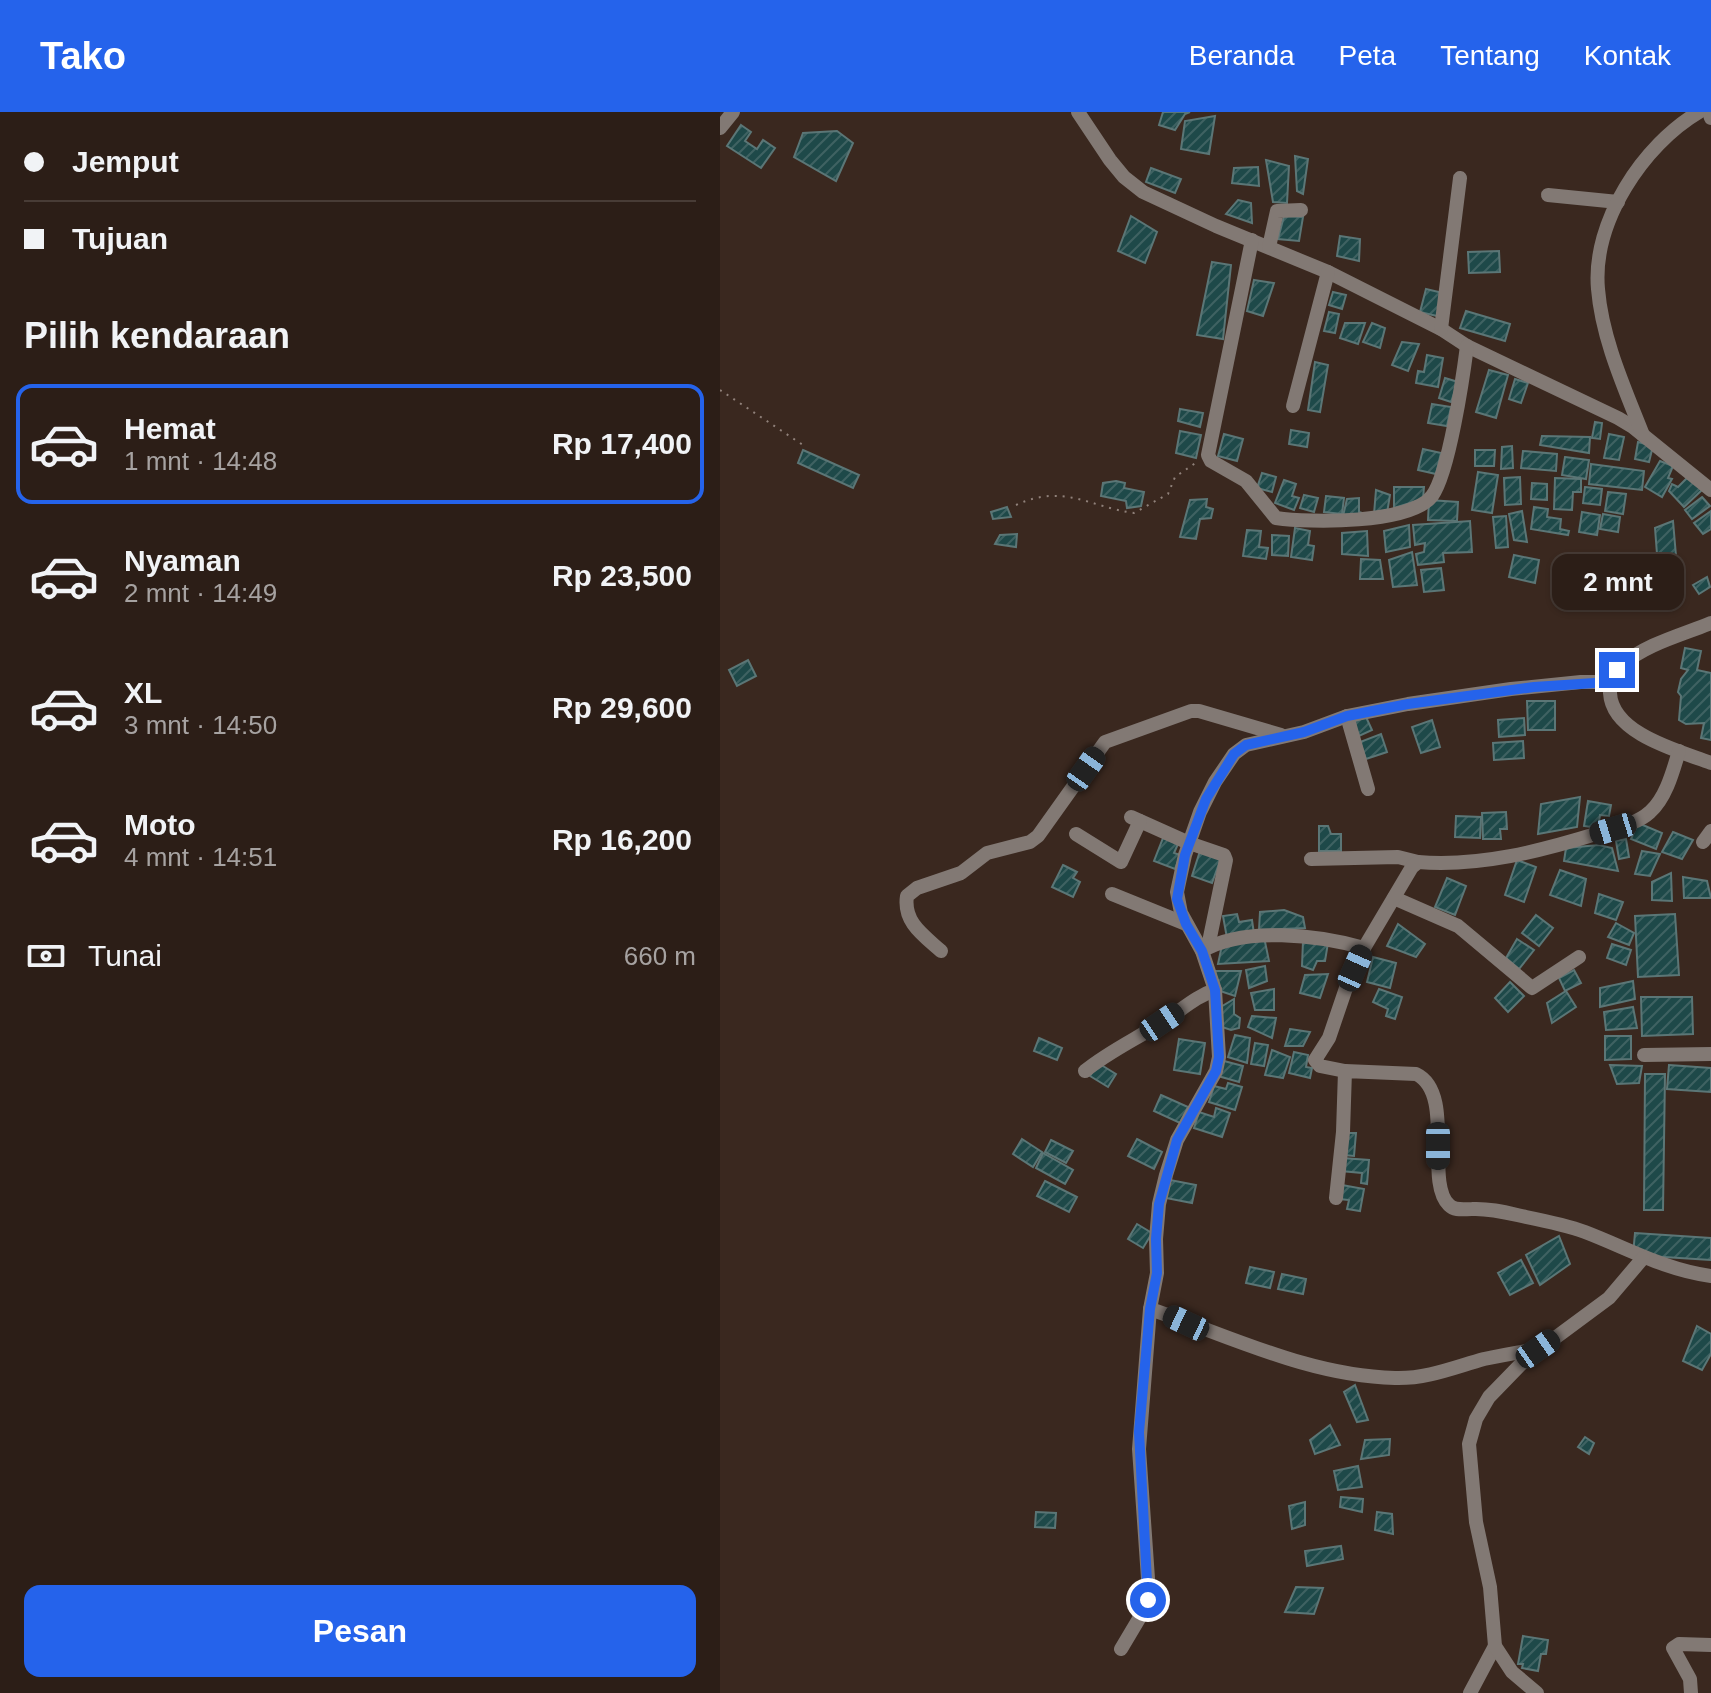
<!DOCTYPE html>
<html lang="id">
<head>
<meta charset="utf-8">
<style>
	:root { --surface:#2c1e17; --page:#382b24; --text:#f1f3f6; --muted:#a6a2a1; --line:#483c36; --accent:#2563eb }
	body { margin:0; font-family:Arial,sans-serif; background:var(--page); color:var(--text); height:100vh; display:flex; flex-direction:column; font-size:30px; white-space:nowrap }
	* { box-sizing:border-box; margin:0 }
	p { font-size:26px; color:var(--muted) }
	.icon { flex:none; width:44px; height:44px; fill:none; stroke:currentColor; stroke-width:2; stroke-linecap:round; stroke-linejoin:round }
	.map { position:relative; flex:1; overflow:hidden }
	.panel { display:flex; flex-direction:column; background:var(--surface); width:720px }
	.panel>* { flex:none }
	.hud { display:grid; align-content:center; height:176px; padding:0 24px; background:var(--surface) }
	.end { position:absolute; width:36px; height:36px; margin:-18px; border:10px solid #2563eb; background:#fff; box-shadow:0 0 0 4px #fff }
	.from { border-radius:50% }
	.bubble { position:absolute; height:56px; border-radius:16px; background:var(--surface); box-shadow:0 2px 6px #0004,0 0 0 2px var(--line); font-size:26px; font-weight:600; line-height:56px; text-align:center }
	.car { position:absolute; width:24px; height:48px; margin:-24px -12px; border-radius:10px; box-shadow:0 0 6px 2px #0007; background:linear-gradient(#222 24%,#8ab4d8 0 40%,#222 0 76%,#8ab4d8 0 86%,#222 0) }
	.hud b { display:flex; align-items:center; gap:28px; height:76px; font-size:30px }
	.hud b+b { border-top:2px solid var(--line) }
	.hud i { width:20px; height:20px; background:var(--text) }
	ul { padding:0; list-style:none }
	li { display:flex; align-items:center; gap:24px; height:120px; margin:0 16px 12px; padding:0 8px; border:4px solid transparent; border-radius:16px }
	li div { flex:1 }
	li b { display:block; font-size:30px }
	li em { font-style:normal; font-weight:600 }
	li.on { border-color:var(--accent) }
	li>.icon { width:72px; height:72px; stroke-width:1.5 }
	h2 { padding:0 24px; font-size:36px; line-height:96px }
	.pay { display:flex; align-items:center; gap:20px; height:88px; padding:0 24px; font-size:30px }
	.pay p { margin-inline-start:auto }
	.cta { display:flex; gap:16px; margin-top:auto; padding:16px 24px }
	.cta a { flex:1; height:92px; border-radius:16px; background:var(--accent); color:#fff; font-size:32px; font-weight:600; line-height:92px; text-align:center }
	header { display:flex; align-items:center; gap:48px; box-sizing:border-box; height:112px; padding:0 40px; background:var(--accent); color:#fff }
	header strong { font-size:38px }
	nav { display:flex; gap:44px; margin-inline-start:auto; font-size:28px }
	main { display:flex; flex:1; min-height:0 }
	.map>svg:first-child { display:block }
	.building { fill:url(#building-hatch); stroke:#5b7676; stroke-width:2 }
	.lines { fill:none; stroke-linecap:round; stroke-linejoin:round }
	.path { stroke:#90817a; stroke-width:2; stroke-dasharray:2 6; stroke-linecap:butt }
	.minor { stroke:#827974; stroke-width:14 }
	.route { stroke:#2563eb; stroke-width:10 }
</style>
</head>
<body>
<header>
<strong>Tako</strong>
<nav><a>Beranda</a><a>Peta</a><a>Tentang</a><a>Kontak</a></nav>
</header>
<main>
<section class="panel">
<div class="hud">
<b><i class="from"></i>Jemput</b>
<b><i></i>Tujuan</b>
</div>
<h2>Pilih kendaraan</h2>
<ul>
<li class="on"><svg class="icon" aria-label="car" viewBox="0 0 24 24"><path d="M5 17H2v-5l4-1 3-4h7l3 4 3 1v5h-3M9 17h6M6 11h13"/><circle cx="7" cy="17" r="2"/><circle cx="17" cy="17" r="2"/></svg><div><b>Hemat</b><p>1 mnt · 14:48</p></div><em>Rp 17,400</em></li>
<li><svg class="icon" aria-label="car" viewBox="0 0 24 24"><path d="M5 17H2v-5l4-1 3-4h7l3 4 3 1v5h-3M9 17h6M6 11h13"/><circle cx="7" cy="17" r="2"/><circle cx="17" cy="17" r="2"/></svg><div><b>Nyaman</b><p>2 mnt · 14:49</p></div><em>Rp 23,500</em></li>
<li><svg class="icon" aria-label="car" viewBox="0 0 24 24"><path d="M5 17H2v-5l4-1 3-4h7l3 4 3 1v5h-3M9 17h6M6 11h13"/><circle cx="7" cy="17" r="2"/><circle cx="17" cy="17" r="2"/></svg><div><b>XL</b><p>3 mnt · 14:50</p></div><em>Rp 29,600</em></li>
<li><svg class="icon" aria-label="car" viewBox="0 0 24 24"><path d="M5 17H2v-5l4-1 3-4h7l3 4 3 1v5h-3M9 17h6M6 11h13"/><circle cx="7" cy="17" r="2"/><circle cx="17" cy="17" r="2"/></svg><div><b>Moto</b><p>4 mnt · 14:51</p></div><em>Rp 16,200</em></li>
</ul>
<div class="pay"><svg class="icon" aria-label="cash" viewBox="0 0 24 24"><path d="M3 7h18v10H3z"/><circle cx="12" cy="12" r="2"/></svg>Tunai<p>660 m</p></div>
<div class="cta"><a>Pesan</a></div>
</section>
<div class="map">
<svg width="991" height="1581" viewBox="0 0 991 1581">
	<defs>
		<pattern id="building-hatch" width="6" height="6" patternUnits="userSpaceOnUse" patternTransform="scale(2)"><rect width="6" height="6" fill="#1e4949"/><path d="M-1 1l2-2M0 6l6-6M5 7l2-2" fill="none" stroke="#3f6262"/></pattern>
	</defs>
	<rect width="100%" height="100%" fill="#3a281f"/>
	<!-- building -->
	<g class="building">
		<polygon points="443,0 470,0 465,2 455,18 439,13"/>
		<polygon points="495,4 489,42 461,37 465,9"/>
		<polygon points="21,13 31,20 25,29 37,37 43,28 55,36 41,56 7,34"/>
		<polygon points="117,19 133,31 116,69 74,45 83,21"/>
		<polygon points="575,44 588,47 583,82 577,79"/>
		<polygon points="546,48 569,54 567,91 553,90"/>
		<polygon points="538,55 539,74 512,71 514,56"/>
		<polygon points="431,56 461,67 455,81 426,70"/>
		<polygon points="518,88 531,91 532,111 506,102"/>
		<polygon points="411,104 437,120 425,151 398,139"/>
		<polygon points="564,104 583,105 579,129 558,127"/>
		<polygon points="620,124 640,127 639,149 617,144"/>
		<polygon points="779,139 780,160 749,161 748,140"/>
		<polygon points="492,150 511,153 503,227 477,223"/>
		<polygon points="534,168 554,171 543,204 527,199"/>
		<polygon points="706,177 723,181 717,204 700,200"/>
		<polygon points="613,180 626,183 622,197 609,193"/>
		<polygon points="746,199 790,212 785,229 740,216"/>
		<polygon points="609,200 619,202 615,221 604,219"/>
		<polygon points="625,211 645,211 638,232 620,226"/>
		<polygon points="652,211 665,216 660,236 643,230"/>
		<polygon points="682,230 699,232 688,259 672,253"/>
		<polygon points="707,243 723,246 718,275 696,271 698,259 704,260"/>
		<polygon points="595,250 608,253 600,300 588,298"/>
		<polygon points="769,258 788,263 776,306 756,300"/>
		<polygon points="725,266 738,270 731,290 719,286"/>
		<polygon points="795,267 808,271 801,291 789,287"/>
		<polygon points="712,292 731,295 727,314 708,311"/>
		<polygon points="460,297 483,301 480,315 458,309"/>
		<polygon points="875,310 882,311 880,327 872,326"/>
		<polygon points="571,318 589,321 587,335 569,332"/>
		<polygon points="460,319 481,323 476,346 456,341"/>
		<polygon points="504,322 523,327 517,349 498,344"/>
		<polygon points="889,322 904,325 899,348 884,346"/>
		<polygon points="822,324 870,325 869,341 820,333"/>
		<polygon points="918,330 933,334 929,350 915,347"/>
		<polygon points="792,334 793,356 781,357 782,335"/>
		<polygon points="703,337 721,341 716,362 698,358"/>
		<polygon points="83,338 139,363 133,376 78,351"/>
		<polygon points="755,338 775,338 774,354 755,354"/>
		<polygon points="803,339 837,342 836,359 801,356"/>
		<polygon points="845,345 869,348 866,367 842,363"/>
		<polygon points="940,349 953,354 948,366 952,367 942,385 925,375"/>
		<polygon points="871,352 924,359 922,378 869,372"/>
		<polygon points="758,360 778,363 772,401 752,398"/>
		<polygon points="542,361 556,365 552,380 537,376"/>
		<polygon points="969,364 982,378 964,395 949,379 952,372 958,375"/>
		<polygon points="800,365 801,392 785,393 784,366"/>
		<polygon points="835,366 861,367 861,380 853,380 852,398 834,397"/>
		<polygon points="564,368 576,372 572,384 579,386 574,398 555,391"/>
		<polygon points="396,369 405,371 404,376 424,380 421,394 407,396 406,389 381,384 383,371"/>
		<polygon points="812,371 827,372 827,388 811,387"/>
		<polygon points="674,375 704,375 703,387 674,396"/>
		<polygon points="865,375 882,377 880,393 863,391"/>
		<polygon points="656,378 670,383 667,401 654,402"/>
		<polygon points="888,380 906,382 903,402 885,399"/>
		<polygon points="584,383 598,386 594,400 580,396"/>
		<polygon points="606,384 624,386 622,402 604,400"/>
		<polygon points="982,385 990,394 972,407 965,398"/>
		<polygon points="639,386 639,400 648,403 623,404 627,387"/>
		<polygon points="487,387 486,395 493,397 491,406 480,407 476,427 460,425 470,388"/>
		<polygon points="709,388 738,390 737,409 708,408"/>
		<polygon points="287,395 291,405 273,407 271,400"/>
		<polygon points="814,395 828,397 827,405 841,407 840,417 849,419 848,423 811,417"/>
		<polygon points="802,399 807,430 794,428 789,402"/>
		<polygon points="991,399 991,417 983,422 974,411"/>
		<polygon points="862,400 880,403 877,423 859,420"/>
		<polygon points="883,402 900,405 898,420 880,417"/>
		<polygon points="786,404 788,435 776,436 773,405"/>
		<polygon points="750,409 752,440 723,441 724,450 698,453 696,442 704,440 705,431 695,433 693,413"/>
		<polygon points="953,409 956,444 938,455 935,416"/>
		<polygon points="689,413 690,435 666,440 664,419"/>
		<polygon points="575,416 590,419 588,433 594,434 592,448 571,445"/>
		<polygon points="527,418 541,419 539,435 548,436 546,447 523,444"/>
		<polygon points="647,419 648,444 622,442 622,421"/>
		<polygon points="297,422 296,435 275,432 280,423"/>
		<polygon points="552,423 569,424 568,444 552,443"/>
		<polygon points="692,440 697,473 673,475 669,448"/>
		<polygon points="794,443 819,448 815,471 789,465"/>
		<polygon points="641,447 660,448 663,467 640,467"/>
		<polygon points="721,456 724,478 704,480 701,458"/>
		<polygon points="987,465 990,475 979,482 973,473"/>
		<polygon points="965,536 981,539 977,558 991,561 991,628 981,626 984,611 966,612 959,608 961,584 958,580 961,567 968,558 961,556"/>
		<polygon points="28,548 36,564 17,574 9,558"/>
		<polygon points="807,589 835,589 835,618 808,618"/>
		<polygon points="646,605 652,618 639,624 633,610"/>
		<polygon points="804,606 805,623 779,625 778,608"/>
		<polygon points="712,608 720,635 701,641 692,615"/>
		<polygon points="661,622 667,640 646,647 640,630"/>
		<polygon points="803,629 804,646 774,648 773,631"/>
		<polygon points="860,685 857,715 818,722 821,692"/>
		<polygon points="868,689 891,693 889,704 880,703 878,716 864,714"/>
		<polygon points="786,700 787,717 780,717 781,727 763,727 762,701"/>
		<polygon points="736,704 761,705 760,726 735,725"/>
		<polygon points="918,711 942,721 936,737 911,727"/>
		<polygon points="599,714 608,714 611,722 621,722 621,739 599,739"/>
		<polygon points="953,720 973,728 962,747 942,740"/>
		<polygon points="443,726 458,732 454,741 460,743 455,757 434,749"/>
		<polygon points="906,727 909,745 899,747 896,729"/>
		<polygon points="879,733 892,736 898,759 844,749 846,736"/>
		<polygon points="480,739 501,746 492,771 472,764"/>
		<polygon points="922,739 940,742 930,764 915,762"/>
		<polygon points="797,748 816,755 804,790 785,783"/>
		<polygon points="343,753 357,760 353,766 360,770 353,785 332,775"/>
		<polygon points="840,758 866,767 861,794 830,783"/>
		<polygon points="951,761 952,789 932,788 932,770"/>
		<polygon points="963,765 987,769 991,786 964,786"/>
		<polygon points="727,766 746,774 735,803 715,795"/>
		<polygon points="879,782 903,790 896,808 875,801"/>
		<polygon points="564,798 583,805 585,816 539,818 540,800"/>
		<polygon points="517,802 519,810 532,808 534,822 507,826 503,804"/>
		<polygon points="955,802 959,863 918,865 915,804"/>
		<polygon points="816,803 833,816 819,834 802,821"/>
		<polygon points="896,811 914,821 909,833 888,825"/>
		<polygon points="678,812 705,832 696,845 667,834"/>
		<polygon points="544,825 549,849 498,852 502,833"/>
		<polygon points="797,827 814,838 799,857 786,846"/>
		<polygon points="583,829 608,831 605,849 597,849 593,858 582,854"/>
		<polygon points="892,832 911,838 906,853 887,846"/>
		<polygon points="653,845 676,851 670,876 647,870"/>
		<polygon points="545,854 547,869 529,876 526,858"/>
		<polygon points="854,858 861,871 845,879 839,866"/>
		<polygon points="494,859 521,859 515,884 500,879"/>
		<polygon points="608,862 600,886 580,881 585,863"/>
		<polygon points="913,869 915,887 880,895 880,876"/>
		<polygon points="790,870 804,884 788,900 775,886"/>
		<polygon points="554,877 554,898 535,898 531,881"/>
		<polygon points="659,877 682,885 675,907 666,904 668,897 653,890"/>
		<polygon points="846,879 856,895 832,911 827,891"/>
		<polygon points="921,885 972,885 973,922 922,924"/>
		<polygon points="514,887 514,902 520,906 519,916 511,918 499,914 499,896"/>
		<polygon points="913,895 917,916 886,918 884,900"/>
		<polygon points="532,904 556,906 552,926 528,915"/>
		<polygon points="570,917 590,920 583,934 565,934"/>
		<polygon points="515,923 530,926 527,951 508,945"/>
		<polygon points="885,924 911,924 911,947 885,948"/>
		<polygon points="319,926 342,936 337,948 314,939"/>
		<polygon points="459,927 485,931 480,962 454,958"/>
		<polygon points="535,931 548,933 544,954 531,952"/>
		<polygon points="552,938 570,945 563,966 545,963"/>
		<polygon points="574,940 588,943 586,955 592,956 590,966 569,961"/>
		<polygon points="504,949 523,954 519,970 498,964"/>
		<polygon points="378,951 396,962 388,975 370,964"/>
		<polygon points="890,953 922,954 919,971 897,972"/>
		<polygon points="949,953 991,956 991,980 947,977"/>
		<polygon points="925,962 945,962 943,1098 924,1098"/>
		<polygon points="508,971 522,975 515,998 489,990 494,974 506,977"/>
		<polygon points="441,983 468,995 460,1011 434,999"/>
		<polygon points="496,996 510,1001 502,1025 474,1016 479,1000 494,1005"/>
		<polygon points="625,1021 636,1021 634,1044 624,1043"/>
		<polygon points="302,1027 322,1040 313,1055 293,1042"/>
		<polygon points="417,1027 442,1040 434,1057 408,1044"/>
		<polygon points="331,1028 353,1039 346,1051 325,1040"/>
		<polygon points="323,1041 353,1058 345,1072 316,1056"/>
		<polygon points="622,1046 649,1048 647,1072 641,1071 642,1061 621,1059"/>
		<polygon points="450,1068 476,1073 472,1091 446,1086"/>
		<polygon points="325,1069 357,1085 349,1100 317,1084"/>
		<polygon points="622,1073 644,1077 640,1099 627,1097 629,1088 620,1087"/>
		<polygon points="417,1112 432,1121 423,1136 408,1127"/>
		<polygon points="915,1121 991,1126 991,1148 913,1143"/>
		<polygon points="839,1124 850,1152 820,1173 806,1143"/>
		<polygon points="801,1148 813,1171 790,1183 778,1161"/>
		<polygon points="530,1155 554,1160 550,1176 526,1171"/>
		<polygon points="562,1162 586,1167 583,1182 558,1177"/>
		<polygon points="977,1214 991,1222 991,1242 982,1258 963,1249"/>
		<polygon points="635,1273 648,1308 637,1310 624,1280"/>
		<polygon points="610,1313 620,1333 595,1342 590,1328"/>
		<polygon points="865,1325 874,1331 869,1342 858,1335"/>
		<polygon points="670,1327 669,1343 641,1347 645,1328"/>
		<polygon points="638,1354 642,1375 618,1378 614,1359"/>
		<polygon points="621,1385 643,1387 642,1400 620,1395"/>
		<polygon points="585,1390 585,1413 572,1417 569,1394"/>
		<polygon points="316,1400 336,1401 335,1416 315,1415"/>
		<polygon points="657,1400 672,1402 673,1422 655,1418"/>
		<polygon points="621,1434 623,1447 587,1454 585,1439"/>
		<polygon points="576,1475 603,1476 594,1502 565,1500"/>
		<polygon points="803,1524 828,1528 826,1542 821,1542 818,1559 802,1556 803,1552 798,1552"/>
	</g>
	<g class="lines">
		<!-- path -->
		<g class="path">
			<polyline points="0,278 83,333"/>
			<path d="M296 393C344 371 369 395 414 401L448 382 455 365 477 350"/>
		</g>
		<!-- minor -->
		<g class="minor">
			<polyline points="358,0 390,48 404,65 423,80 496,114 608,160 721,217 747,234 898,306 913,315 991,378"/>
			<polyline points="989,0 991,6"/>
			<polyline points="0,16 13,0"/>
			<polyline points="828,83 898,90"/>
			<path d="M532 128 488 343 491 349 526 369 556 406C589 411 691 412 712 384 729 361 743 265 747 234"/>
			<polyline points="549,135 557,99 581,98"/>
			<polyline points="721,217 740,66"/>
			<polyline points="573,294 608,160"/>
			<path d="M923 323C905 277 882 227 878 177 872 110 923 33 979 0"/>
			<path d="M991 511C962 523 926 532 902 553 894 561 889 570 890 581 892 622 959 639 991 651"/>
			<polyline points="627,604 648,677"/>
			<polyline points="411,705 469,731 504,743 506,748 488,835"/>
			<polyline points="356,722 401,750 420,709"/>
			<polyline points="983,730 991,719"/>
			<polyline points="591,747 678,745 698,750"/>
			<polyline points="392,782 466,812"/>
			<polyline points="674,786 738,814 812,876 859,845"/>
			<path d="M221 839C203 823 183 810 187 784L197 776 241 761 267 741 310 730 318 724 385 630 471 599H479L561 623"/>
			<path d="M482 839C524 814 599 823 644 836"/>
			<polyline points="924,943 991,942"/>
			<path d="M365 959C388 940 416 927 441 911 461 899 474 885 495 878"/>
			<path d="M625 959 600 954 595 948 609 926 626 876 644 836 692 755 698 750C760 755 821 739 879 721 896 716 917 712 930 700 946 686 953 659 959 639"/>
			<path d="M616 1086 623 1020 625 959 696 962C736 981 704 1070 729 1093 735 1099 743 1097 752 1097 770 1096 788 1101 806 1105 826 1109 846 1113 865 1120 907 1136 945 1158 991 1164"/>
			<path d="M818 1237C800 1240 782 1243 764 1247 735 1255 707 1267 675 1266 589 1264 510 1224 430 1197L437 1161 436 1127 439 1092 446 1063 457 1028 496 959 499 945 495 878 482 839 461 801 457 780 465 743 480 700 495 670 514 642 526 633 584 620 627 604 688 592 791 577 861 570H890"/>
			<polyline points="401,1537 426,1495 429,1481 419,1337 430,1197"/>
			<polyline points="750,1581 775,1534"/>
			<polyline points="817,1581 792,1560 775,1534 770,1475 756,1410 749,1332 756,1307 769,1285 804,1249 889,1186 923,1146"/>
			<polyline points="971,1581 970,1567 953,1536 959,1532 991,1533"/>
		</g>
	</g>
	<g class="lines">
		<!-- route -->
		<polyline class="route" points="428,1488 419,1320 430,1197 437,1161 436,1127 439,1092 457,1028 496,959 499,945 495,878 482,839 466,812 457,787 465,743 486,687 514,642 526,633 584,620 627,604 688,592 814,575 890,570 897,558"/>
	</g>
</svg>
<i class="end from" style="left:428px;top:1488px"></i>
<i class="end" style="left:897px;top:558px"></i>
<div class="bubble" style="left:832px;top:442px;width:132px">2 mnt</div>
<i class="car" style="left:366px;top:657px;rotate:35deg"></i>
<i class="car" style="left:893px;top:717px;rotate:253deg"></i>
<i class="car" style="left:635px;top:856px;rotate:24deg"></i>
<i class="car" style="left:442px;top:910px;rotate:56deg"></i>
<i class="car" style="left:718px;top:1034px;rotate:180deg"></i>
<i class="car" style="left:466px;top:1211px;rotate:295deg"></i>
<i class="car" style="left:818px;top:1237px;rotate:55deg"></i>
</div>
</main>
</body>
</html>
